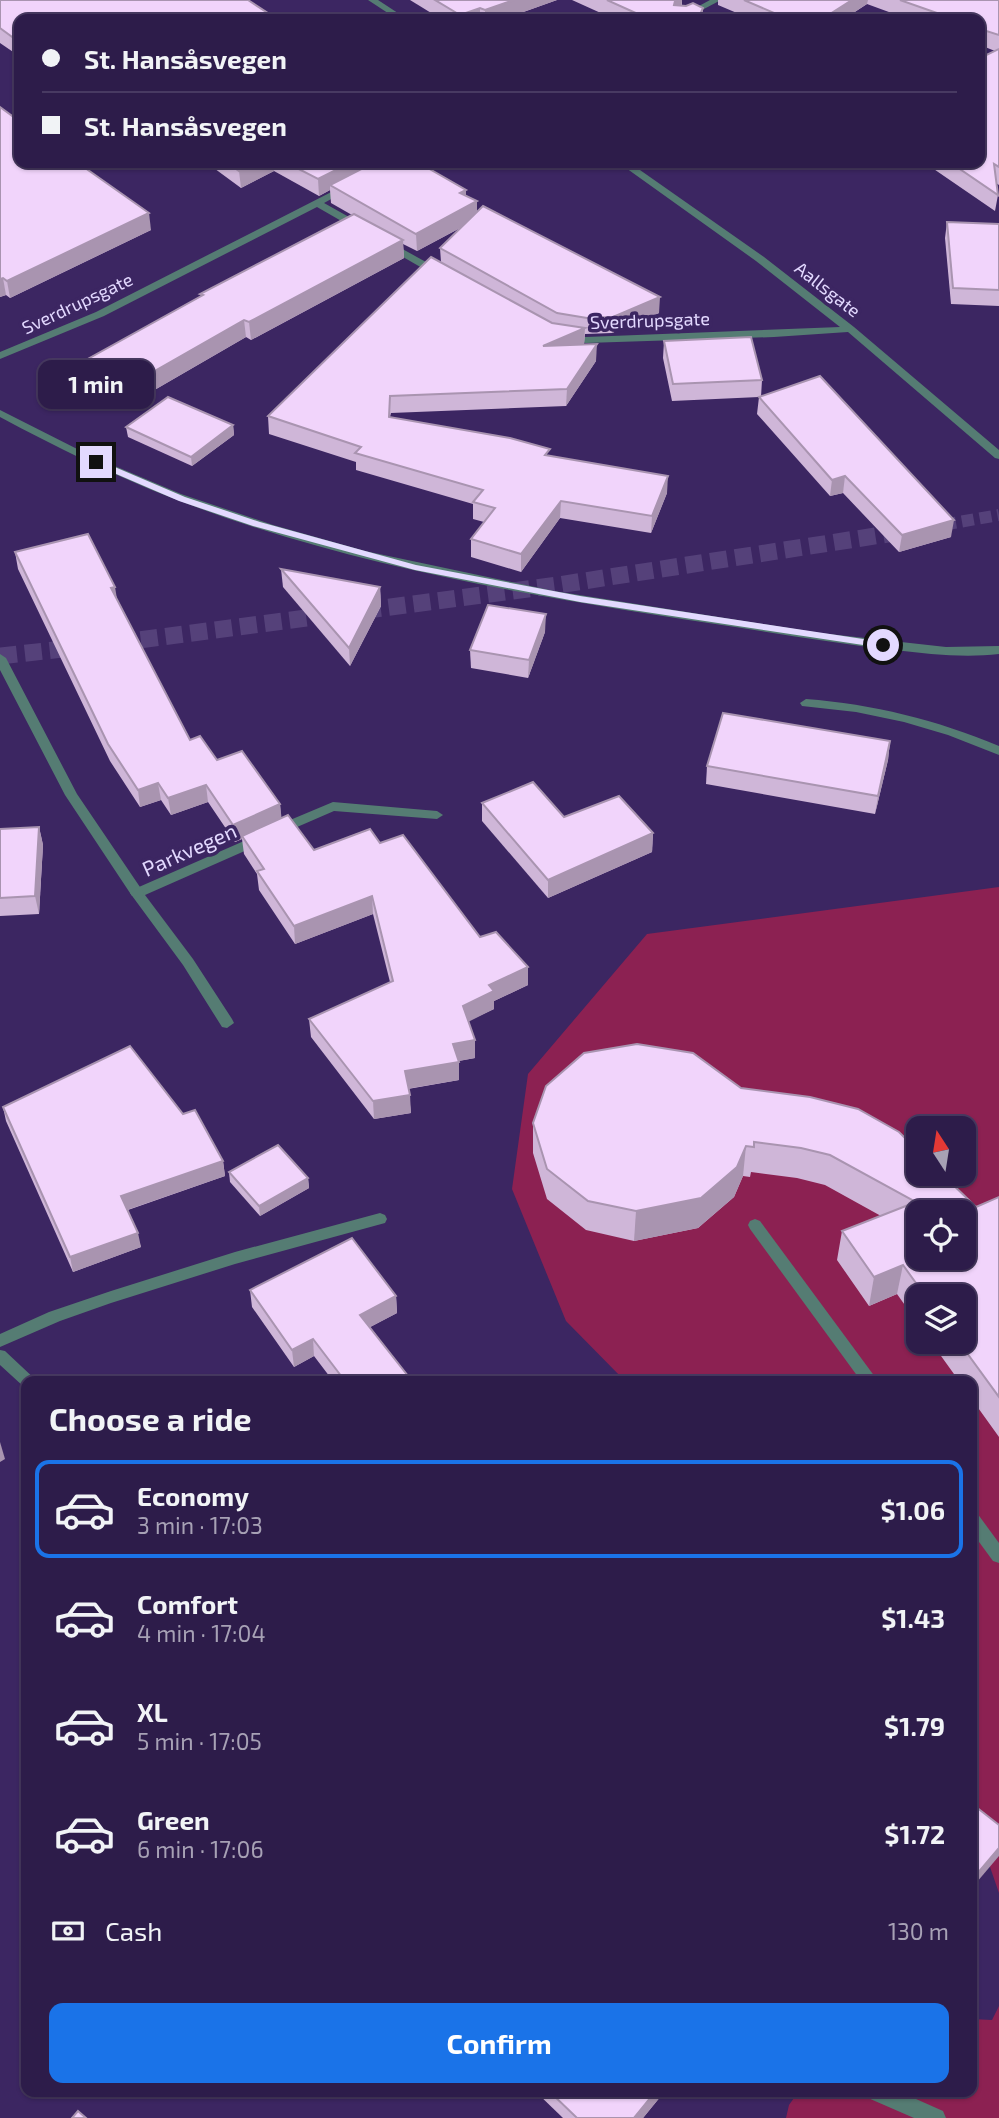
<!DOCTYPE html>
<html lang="en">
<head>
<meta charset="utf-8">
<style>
	:root { --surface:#2d1c4a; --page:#352551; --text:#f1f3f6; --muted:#a7a1b5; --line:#483a62; --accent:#1a73e8 }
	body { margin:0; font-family:"Exo 2",sans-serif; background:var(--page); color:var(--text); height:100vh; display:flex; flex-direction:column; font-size:26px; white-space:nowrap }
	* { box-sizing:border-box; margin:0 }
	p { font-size:23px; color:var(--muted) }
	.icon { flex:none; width:38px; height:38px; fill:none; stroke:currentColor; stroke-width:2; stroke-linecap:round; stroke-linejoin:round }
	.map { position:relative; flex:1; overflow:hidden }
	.drawer { position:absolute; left:21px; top:1376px; width:956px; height:721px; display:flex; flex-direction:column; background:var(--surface); border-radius:14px; box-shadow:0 2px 5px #0004,0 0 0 2px var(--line) }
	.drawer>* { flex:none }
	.banner { position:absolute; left:14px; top:14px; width:971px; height:154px; border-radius:14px; box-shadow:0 2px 5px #0004,0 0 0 2px var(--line); display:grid; align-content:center; height:154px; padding:0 28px; background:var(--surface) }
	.needle { width:46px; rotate:348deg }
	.tools { position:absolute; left:906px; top:1116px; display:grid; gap:14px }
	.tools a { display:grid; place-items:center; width:70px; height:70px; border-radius:14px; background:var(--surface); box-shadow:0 2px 5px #0004,0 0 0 2px var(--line); font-size:35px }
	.end { position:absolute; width:32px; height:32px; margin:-16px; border:9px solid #e3d9ff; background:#111; box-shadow:0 0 0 4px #111 }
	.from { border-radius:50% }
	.bubble { position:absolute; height:49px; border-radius:14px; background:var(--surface); box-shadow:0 2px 5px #0004,0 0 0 2px var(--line); font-size:23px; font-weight:700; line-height:49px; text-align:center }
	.banner b { display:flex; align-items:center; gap:24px; height:66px; font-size:26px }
	.banner b+b { border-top:2px solid var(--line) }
	.banner i { width:18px; height:18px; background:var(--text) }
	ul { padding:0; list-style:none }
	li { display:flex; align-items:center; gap:21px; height:98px; margin:0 14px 10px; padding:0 14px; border:4px solid transparent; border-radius:14px }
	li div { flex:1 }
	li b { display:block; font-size:26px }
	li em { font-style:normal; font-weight:700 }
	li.current { border-color:var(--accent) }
	li>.icon { width:63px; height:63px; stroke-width:1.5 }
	h2 { padding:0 28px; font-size:32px; line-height:84px }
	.pay { display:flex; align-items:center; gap:18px; height:77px; padding:0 28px; font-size:26px }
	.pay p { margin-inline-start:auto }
	.button { display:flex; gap:14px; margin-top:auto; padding:14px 28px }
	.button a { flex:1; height:80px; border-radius:14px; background:var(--accent); color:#fff; font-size:28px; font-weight:700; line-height:80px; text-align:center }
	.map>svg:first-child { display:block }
	.green { fill:#8c2152; fill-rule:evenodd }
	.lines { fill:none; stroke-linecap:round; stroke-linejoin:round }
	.primary-tunnel-far1 { stroke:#55417a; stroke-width:12; stroke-dasharray:12 6; stroke-linecap:butt }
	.primary-tunnel { stroke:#55417a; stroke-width:17; stroke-dasharray:17 8; stroke-linecap:butt }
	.lane { fill:#557c73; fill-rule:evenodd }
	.street { fill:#557c73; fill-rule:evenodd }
	.wall { fill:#cfb6d8 }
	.shaded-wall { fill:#a994b0 }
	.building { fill:#f1d4fb; stroke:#a994b0; stroke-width:2; fill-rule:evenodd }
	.route { fill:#e3d9ff }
	.labels { text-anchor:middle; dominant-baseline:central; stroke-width:7; stroke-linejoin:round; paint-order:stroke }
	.far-street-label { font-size:18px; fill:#e3d9ff; stroke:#3c2662 }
	.street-label { font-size:21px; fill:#e3d9ff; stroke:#3c2662 }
</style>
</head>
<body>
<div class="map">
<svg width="999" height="2118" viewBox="0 0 999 2118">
	<rect width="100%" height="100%" fill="#3c2662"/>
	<!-- green -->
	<g class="green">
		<path d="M999 887V1893L971 1812V1381H625L566 1321 512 1189 528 1074 647 934ZM919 1129H964V1174H919ZM919 1213H964V1258H919ZM919 1297H964V1342H919Z"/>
		<polygon points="999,2006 999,2118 786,2118 789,2105 799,2091 971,2091 971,2019 992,2020"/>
	</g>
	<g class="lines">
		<!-- primary-tunnel-far1 -->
		<polyline class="primary-tunnel-far1" points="891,534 999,515"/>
		<!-- primary-tunnel -->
		<g class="primary-tunnel">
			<polyline points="116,643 558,585 901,532"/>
			<polyline points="0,656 81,647"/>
		</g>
		<!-- lane -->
		<g class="lane">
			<path d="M806 699C873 704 937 720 999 746V755L948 735 904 722 856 712 802 706 800 703Z"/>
			<polygon points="333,802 437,811 443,815 437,819 334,811 281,834 276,835 270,831 271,828"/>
			<polygon points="258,835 264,840 263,843 145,895 193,959 232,1019 234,1023 227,1028 222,1027 183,965 130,893 132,890"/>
			<polygon points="380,1213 385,1215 387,1219 385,1223 235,1264 111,1303 60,1321 0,1347 0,1334 49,1312 111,1291 235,1252"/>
			<polygon points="755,1219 760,1221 878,1381 861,1381 750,1229 748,1225 750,1221"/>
			<polygon points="971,1511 977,1513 999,1543 999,1563 993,1561 971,1531"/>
		</g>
		<!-- street -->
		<g class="street">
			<polygon points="368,0 378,0 407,19 397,19"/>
			<polygon points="710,0 721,0 685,19 675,19"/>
			<polygon points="619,163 630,163 764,257 854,327 999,450 999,459 995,458 848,332 774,337 586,343 563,340 563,336 586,337 840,327 756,261"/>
			<polygon points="345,185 353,187 324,203 365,226 365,230 357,230 317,207 104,316 0,359 0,352 96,312"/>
			<polygon points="388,241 444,272 445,274 436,276 384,246 383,244"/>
			<path d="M0 410 91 456 181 494 273 525 365 551 554 591 820 633 946 647 999 646V654C964 658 929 654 894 650 843 644 793 636 742 628 550 599 354 569 172 498 113 475 56 447 0 417Z"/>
			<polygon points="0,654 6,658 77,794 142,890 144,893 142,896 132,896 65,795 0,670"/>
			<polygon points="0,1350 5,1351 37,1381 26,1381 26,1387 23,1386 0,1365"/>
			<polygon points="866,2091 898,2091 943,2111 946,2118 914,2118 868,2098"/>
		</g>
	</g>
	<!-- wall -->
	<g class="wall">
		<polygon points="0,0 19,19 19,56 0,43"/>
		<polygon points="410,0 557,0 504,19 441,19"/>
		<polygon points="572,0 682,0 682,6 703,8 703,19 614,19"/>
		<polygon points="718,0 999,0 999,185 996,183 998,195 995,211 925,163 980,163 995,51 980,45 980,19 908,19 867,4 844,19 751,19 718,5"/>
		<polygon points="0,107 151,230 10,298 6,295 0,297"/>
		<polygon points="207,163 419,163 466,190 466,195 477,212 659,313 612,333 585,334 584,344 596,361 566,406 391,413 390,417 550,456 667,493 651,533 560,518 521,572 471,557 471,539 484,522 473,519 473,504 356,470 356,462 269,434 268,416 441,262 440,248 462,227 417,251 403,244 404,258 251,340 246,337 132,403 88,378 86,360 201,296 200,294 352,215 331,203 330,190 319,196 274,171 241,188"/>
		<polygon points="947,222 999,224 999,306 951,304 945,238"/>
		<polygon points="664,341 762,380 761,397 951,537 899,552 843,493 830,496 757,414 759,397 672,401 663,358"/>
		<polygon points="233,425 234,435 192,466 128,437 126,427"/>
		<polygon points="15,552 117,599 190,740 280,804 281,818 314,850 380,843 480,937 528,985 494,1001 494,1009 468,1021 475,1058 458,1061 459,1080 408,1089 411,1113 374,1119 311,1037 309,1019 390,982 373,914 295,944 259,890 257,874 244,854 242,839 235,842 208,802 171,815 161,800 140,807 110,761 18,569"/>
		<polygon points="281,569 380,587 381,606 350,666 283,587"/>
		<polygon points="545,632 528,678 471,668 470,650"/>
		<polygon points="890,741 888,760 875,814 706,784 707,766"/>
		<polygon points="482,803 653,833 652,852 548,898 482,821"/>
		<polygon points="39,827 43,845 39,914 0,916 0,829"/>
		<polygon points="741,1088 976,1207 999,1197 999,1437 971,1398 971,1381 959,1381 931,1342 964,1342 964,1297 919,1297 919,1325 897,1294 869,1306 837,1260 842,1231 881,1216 825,1185 797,1178 751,1172 750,1177 743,1176 734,1197 698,1228 634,1241 586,1230 547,1199 533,1153 533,1123"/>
		<polygon points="3,1107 183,1114 223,1161 225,1176 128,1210 141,1247 73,1272 6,1121"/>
		<polygon points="229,1172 308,1178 309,1188 260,1216 230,1182"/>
		<polygon points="250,1290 396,1296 397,1313 370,1327 412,1381 333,1381 314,1356 294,1367 252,1307"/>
		<polygon points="535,2091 665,2091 643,2118 563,2118"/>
	</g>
	<!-- shaded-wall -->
	<g class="shaded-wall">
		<polygon points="514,0 557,0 504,19 485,19 485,10"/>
		<polygon points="676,0 682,0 681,12 674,17 675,1"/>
		<polygon points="852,0 868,0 867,4 844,19 822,19"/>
		<polygon points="480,8 480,19 460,19 460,15"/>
		<polygon points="703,8 703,19 698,19"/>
		<polygon points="256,163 273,163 274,171 241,188 239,171"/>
		<polygon points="350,163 384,163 330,185 330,190 319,196 318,179"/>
		<polygon points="466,190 466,207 477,201 477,219 417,251 416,234 460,193"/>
		<polygon points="149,213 151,230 10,298 7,281"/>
		<polygon points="403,240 404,258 251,340 249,322"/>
		<polygon points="3,278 6,295 0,297 0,279"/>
		<polygon points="660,297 659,313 612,333 613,317"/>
		<polygon points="244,320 246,337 132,403 130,385"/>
		<polygon points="585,328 584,345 543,346"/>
		<polygon points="597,344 596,361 566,406 567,389"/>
		<polygon points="233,425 234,435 192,466 191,457"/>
		<polygon points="668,476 667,493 651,533 652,516"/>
		<polygon points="845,476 843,493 830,496 832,480"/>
		<polygon points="561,501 560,518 521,572 521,554"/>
		<polygon points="954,520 951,537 899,552 902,535"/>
		<polygon points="115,587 118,605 111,588"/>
		<polygon points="380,587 381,606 350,666 349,648"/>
		<polygon points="546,614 545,632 528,678 529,660"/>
		<polygon points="890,741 888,760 875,814 878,796"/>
		<polygon points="158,783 161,800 140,807 138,790"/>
		<polygon points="206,785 208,802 171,815 168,798"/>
		<polygon points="280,804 282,822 242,836 242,839 235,842 233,825"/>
		<polygon points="39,827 43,845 39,914 35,896"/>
		<polygon points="653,833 652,852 548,898 548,880"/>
		<polygon points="372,896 373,914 295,944 294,926"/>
		<polygon points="528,967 528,985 494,1001 494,1009 464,1024 463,1006 489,985"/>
		<polygon points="475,1040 475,1058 454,1062 453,1044"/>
		<polygon points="459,1062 459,1080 406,1089 405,1071"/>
		<polygon points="410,1095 411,1113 374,1119 373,1101"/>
		<polygon points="746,1146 743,1176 734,1197 698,1228 634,1241 636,1211"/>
		<polygon points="223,1161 225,1176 124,1211 121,1196"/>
		<polygon points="308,1178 309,1188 260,1216 259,1206"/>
		<polygon points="138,1233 141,1247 73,1272 70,1257"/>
		<polygon points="903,1265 897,1294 869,1306 874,1277"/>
		<polygon points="396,1296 397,1313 361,1332 360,1315"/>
		<polygon points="313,1339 314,1356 294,1367 292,1350"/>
		<polygon points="0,1442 5,1459 0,1462"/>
		<polygon points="999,1848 999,1856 971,1889 971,1881"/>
		<polygon points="656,2091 665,2091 643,2118 634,2118"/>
	</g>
	<!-- building -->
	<g class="building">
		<polygon points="0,0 248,0 277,19 19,19 19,42 0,28"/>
		<polygon points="435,0 514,0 485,10 480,8 460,15"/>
		<polygon points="607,0 676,0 675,1 674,5 686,6 693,3 703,8 698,19 649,19"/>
		<polygon points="744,0 852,0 822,19 788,19"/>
		<polygon points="900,0 999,0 999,35 980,29 980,19 954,19"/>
		<polygon points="999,49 999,167 994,164 998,195 951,163 980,163 980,58"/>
		<polygon points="0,107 19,121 19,163 78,163 149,213 7,281 3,278 0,279"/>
		<polygon points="228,163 256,163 239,171"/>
		<polygon points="287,163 350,163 318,179"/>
		<polygon points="373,163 419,163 466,190 460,193 477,201 416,234 330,185"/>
		<polygon points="483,206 660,297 613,317 587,318 557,313 440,248"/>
		<polygon points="354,214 403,240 249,322 244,320 130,385 86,360 203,295 200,294"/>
		<polygon points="947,222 999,224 999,290 953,288"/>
		<polygon points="431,257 552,323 585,328 543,346 597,344 567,389 390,396 389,417 510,438 550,449 545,455 668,476 652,516 561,501 521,554 471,539 495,508 473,502 483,490 355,453 361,447 268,416"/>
		<polygon points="751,337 762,380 673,384 664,341"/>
		<polygon points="820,376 954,520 902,535 845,476 832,480 759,397"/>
		<polygon points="168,397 233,425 191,457 126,427"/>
		<polygon points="88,534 115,587 111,588 190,740 200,736 217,760 242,751 280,804 233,825 206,785 168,798 158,783 138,790 108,744 15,552"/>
		<polygon points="281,569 380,587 349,648"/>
		<polygon points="488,605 546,614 529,660 470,650"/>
		<polygon points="723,713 890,741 878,796 707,766"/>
		<polygon points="533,782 564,817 619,796 653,833 548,880 482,803"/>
		<polygon points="288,815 314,850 370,829 380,843 403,835 480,937 496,932 528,967 489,985 494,991 463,1006 475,1040 453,1044 459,1062 405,1071 410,1095 373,1101 309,1019 393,981 372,896 294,926 257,871 264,869 242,836"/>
		<polygon points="39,827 35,896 0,898 0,829"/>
		<path d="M637 1044 693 1053 741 1088 810 1097 858 1109 899 1132 919 1152V1174H942L976 1207 999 1197V1397L959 1342H964V1297H926L903 1265 874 1277 842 1231 916 1202 830 1155 801 1148 754 1142V1147L746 1146 737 1167 701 1198 636 1211 588 1201 547 1169 533 1123 546 1086 584 1053ZM919 1213H964V1258H919Z"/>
		<polygon points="130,1046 183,1114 195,1110 223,1161 121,1196 138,1233 70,1257 3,1107"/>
		<polygon points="278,1145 308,1178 259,1206 229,1172"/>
		<polygon points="352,1238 396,1296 360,1315 412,1381 345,1381 313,1339 292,1350 250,1290"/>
		<polygon points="971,1803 999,1825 999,1848 971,1881"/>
		<polygon points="549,2091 656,2091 634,2118 577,2118"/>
		<polygon points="78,2111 86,2118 72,2118"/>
	</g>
	<!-- route -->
	<polygon class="route" points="96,459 185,497 260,522 416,565 580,596 883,642 887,645 883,648 580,602 415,570 253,526 179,501 93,464 91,462"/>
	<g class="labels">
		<!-- far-street labels -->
		<g class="far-street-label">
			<text transform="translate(828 289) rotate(38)">Aallsgate</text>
			<text transform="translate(77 303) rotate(-25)">Sverdrupsgate</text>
			<text transform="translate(650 320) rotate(-2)">Sverdrupsgate</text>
		</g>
		<!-- street labels -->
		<g class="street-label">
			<text transform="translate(189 849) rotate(-24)">Parkvegen</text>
		</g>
	</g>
</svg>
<div class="tools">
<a><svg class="needle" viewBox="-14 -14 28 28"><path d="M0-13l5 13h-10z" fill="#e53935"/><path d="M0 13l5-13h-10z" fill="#a7a1b5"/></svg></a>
<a><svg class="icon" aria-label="locate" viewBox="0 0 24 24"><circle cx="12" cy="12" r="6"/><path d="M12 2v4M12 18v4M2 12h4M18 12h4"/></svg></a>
<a><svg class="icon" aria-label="layers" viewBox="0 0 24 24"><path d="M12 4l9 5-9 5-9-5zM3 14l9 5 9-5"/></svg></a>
</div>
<i class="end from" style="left:883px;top:645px"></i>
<i class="end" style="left:96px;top:462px"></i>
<div class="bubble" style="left:38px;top:360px;width:116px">1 min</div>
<div class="banner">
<b><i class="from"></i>St. Hansåsvegen</b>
<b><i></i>St. Hansåsvegen</b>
</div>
<section class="drawer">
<h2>Choose a ride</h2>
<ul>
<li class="current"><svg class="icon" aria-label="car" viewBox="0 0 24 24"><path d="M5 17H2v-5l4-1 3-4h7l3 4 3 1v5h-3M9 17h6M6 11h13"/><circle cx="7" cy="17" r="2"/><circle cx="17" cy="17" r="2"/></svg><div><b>Economy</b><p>3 min · 17:03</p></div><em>$1.06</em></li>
<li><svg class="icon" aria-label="car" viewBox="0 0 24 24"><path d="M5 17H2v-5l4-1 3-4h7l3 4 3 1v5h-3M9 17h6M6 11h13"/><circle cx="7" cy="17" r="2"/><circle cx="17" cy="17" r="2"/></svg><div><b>Comfort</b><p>4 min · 17:04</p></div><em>$1.43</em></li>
<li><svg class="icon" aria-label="car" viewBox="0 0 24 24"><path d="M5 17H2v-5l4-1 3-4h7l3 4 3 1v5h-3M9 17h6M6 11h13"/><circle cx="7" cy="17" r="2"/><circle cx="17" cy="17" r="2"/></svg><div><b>XL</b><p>5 min · 17:05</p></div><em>$1.79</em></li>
<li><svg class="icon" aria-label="car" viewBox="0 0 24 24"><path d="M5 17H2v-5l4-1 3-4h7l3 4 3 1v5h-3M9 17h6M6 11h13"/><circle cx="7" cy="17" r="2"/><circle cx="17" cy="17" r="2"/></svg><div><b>Green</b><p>6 min · 17:06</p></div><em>$1.72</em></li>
</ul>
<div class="pay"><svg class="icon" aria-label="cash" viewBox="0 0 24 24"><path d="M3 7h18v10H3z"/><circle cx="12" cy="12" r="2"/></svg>Cash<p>130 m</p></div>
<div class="button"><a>Confirm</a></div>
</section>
</div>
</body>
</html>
